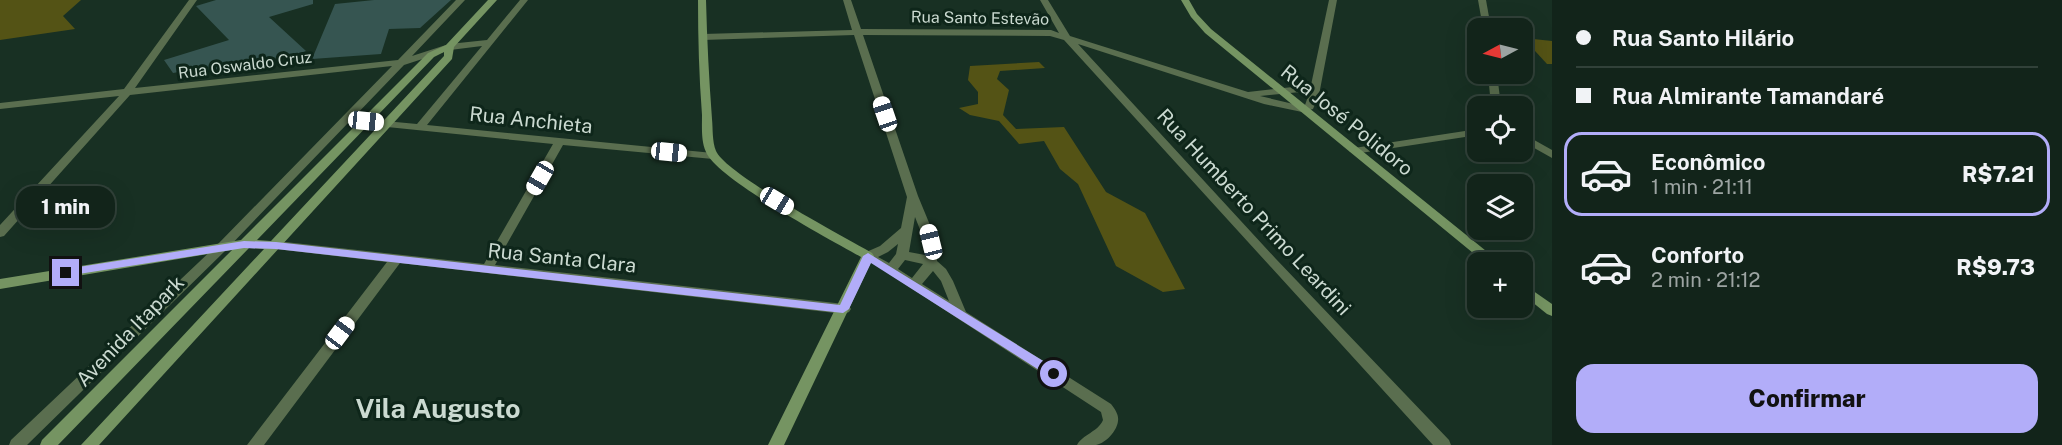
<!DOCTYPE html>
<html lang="pt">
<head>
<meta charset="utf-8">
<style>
	:root { --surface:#12241a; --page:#1f3027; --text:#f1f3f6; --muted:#9ca4a2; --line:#314139; --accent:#b2adf9 }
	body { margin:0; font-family:"Public Sans",sans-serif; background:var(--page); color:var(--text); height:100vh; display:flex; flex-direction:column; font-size:22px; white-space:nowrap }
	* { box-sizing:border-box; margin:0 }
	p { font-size:20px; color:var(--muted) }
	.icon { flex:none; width:33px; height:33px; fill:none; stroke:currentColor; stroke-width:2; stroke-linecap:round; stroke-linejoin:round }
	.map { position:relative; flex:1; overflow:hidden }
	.drawer { display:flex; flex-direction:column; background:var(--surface); width:510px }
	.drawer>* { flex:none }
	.top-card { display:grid; align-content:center; height:132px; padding:0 24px; background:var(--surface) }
	.needle { width:39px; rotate:263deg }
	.buttons { position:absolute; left:1467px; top:18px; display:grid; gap:12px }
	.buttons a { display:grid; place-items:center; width:66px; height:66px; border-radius:12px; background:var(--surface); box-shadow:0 6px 24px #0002,0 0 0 2px var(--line); font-size:30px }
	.end { position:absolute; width:27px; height:27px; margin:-14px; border:8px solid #b2adf9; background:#111; box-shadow:0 0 0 3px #111 }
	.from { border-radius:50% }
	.bubble { position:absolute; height:42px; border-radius:18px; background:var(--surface); box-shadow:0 6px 24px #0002,0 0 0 2px var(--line); font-size:20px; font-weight:800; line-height:42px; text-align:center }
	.car { position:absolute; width:18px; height:36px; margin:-18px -9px; border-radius:8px; box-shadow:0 0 4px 2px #0007; background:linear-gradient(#fff 24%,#345 0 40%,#fff 0 76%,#345 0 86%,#fff 0) }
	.top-card b { display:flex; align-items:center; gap:21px; height:57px; font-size:22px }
	.top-card b+b { border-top:2px solid var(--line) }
	.top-card i { width:15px; height:15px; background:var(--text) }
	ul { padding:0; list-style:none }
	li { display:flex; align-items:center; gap:18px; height:84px; margin:0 12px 9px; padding:0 12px; border:3px solid transparent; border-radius:18px }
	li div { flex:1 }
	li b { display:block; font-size:22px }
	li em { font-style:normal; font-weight:800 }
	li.current { border-color:var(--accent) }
	li>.icon { width:54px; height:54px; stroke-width:1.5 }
	.primary-button { display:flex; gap:12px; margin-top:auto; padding:12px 24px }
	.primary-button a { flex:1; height:69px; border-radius:18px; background:var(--accent); color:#111; font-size:24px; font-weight:800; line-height:69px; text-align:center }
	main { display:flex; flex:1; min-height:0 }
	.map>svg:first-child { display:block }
	.green { fill:#545315 }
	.building { fill:#365551 }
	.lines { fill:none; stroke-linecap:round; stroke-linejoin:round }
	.street { fill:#5a6e4f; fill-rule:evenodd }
	.secondary { fill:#759462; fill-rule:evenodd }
	.route { fill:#b2adf9 }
	.labels { text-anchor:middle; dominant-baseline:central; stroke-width:6; stroke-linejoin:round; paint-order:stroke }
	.far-street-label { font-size:16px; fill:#cbdad1; stroke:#0e261a }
	.street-label { font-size:20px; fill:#cbdad1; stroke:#0e261a }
	.near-quarter-label { font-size:27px; font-weight:bold; fill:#cbdad1; stroke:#0e261a }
</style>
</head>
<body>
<main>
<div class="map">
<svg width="1552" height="445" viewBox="0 0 1552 445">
	<rect width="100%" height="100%" fill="#183023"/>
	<!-- green -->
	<g class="green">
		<polygon points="0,0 81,0 63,16 75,29 0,40"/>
		<polygon points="1523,38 1552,41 1552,64 1547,64"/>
		<polygon points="1039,62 1045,68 1000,71 997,79 1009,90 1003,115 1016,129 1064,127 1106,192 1145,213 1185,289 1163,292 1116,266 1078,184 1060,169 1044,141 1019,144 999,121 970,115 959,108 978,104 978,92 968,80 970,66"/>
	</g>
	<!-- building -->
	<g class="building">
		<polygon points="216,0 313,0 313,4 269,17 306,51 278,61 274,57 238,69 235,67 224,72 213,68 206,72 196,69 173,73 164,60 229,40 196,6"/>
		<polygon points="374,0 451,0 420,28 389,29 381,54 312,59 335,4"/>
	</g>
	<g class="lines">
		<!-- street -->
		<g class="street">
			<path d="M189 0H197L135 88 398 60 456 0H465L412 56 449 44 487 40 520 0H528L427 125 713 153 718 156 713 159 563 145 495 265 844 304 849 306 851 309 849 312 844 314 400 263 264 445H247L387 262 276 249 272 248 270 245 272 242 276 241 484 264 553 144 348 123 225 251 27 445H9L11 440 217 245 392 66 130 95 4 236 0 237V225L119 96 0 109V103L124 89ZM482 46 417 124 353 118 404 65 450 50Z"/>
			<path d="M843 0H851L861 29 1051 30 1059 33 1040 0H1048L1070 36 1248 92 1311 85 1329 0H1337L1319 95 1313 109 1302 112 1264 104 1078 44 1276 259 1449 440 1451 445H1433L1064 40 1050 36 863 35 918 196 937 242V261L946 269 953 281 966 312 1111 404C1115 409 1119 415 1118 421 1117 431 1106 443 1096 445 1091 445 1083 445 1077 445 1083 434 1098 432 1103 420L1101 412 862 256 864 253 880 246 901 228 907 197 854 35 703 40 699 37 703 34 852 30ZM1310 91 1305 105 1302 106 1260 96ZM915 217 925 242V255L909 252ZM898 244 896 254 889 263 878 257 888 252ZM905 260 923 264 912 278 898 269ZM933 271 941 281 949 301 922 284Z"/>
			<polygon points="1478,0 1486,0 1491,28 1483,28"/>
			<polygon points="1488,74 1497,74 1501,106 1491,106"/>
			<polygon points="1478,129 1478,135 1354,154 1349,151 1354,148"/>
			<polygon points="1522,133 1552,150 1552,158 1522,141"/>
		</g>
		<!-- secondary -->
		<g class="secondary">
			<path d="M488 0H497L454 47 452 59 99 445H81L264 249 249 248 58 445H40L42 440 232 250 0 289V279L241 240 428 53 446 45ZM444 52V56L271 241 257 240 434 57Z"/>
			<path d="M698 0H706C707 40 709 79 712 119 713 129 712 141 716 151 727 175 844 237 872 253L874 256 784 445H768L861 257C831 240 717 179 706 152 701 141 702 127 702 115 699 77 698 38 698 0Z"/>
			<polygon points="1181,0 1189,0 1197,14 1211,29 1496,259 1498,262 1484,262 1205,33 1191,17"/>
			<polygon points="1522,283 1552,304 1552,316 1547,314 1522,294"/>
		</g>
	</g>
	<!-- route -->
	<polygon class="route" points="244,241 276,242 840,305 863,256 868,253 1058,370 1060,374 1058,377 1050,377 871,263 849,309 843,313 276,249 244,248 66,276 61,273 66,269"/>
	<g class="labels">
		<!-- far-street labels -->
		<g class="far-street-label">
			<text transform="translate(980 18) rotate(1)">Rua Santo Estevão</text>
			<text transform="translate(245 65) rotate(-7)">Rua Oswaldo Cruz</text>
		</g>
		<!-- street labels -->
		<g class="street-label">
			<text transform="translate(531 120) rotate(6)">Rua Anchieta</text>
			<text transform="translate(1347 120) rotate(39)">Rua José Polidoro</text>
			<text transform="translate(1254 212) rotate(47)">Rua Humberto Primo Leardini</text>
			<text transform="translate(562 258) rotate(6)">Rua Santa Clara</text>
			<text transform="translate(130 331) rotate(-46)">Avenida Itapark</text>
		</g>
		<!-- near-quarter labels -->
		<g class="near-quarter-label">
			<text x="438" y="408">Vila Augusto</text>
		</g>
	</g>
</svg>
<div class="buttons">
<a><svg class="needle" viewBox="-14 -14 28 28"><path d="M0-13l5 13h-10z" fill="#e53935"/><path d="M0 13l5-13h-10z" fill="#9ca4a2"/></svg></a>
<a><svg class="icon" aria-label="locate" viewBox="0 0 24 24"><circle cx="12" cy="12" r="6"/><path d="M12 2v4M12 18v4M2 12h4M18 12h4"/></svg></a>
<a><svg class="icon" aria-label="layers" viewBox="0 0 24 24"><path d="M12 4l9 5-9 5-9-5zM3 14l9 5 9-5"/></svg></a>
<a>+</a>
</div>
<i class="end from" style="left:1054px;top:374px"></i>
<i class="end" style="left:66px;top:273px"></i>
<div class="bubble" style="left:16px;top:186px;width:99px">1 min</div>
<i class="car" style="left:885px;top:114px;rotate:341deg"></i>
<i class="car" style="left:366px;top:121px;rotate:96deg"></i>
<i class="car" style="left:669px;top:152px;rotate:96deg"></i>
<i class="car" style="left:540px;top:178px;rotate:210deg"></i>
<i class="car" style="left:777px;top:201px;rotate:121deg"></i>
<i class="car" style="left:931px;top:242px;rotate:346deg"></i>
<i class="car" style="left:340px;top:333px;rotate:37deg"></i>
</div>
<section class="drawer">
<div class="top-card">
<b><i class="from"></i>Rua Santo Hilário</b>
<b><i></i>Rua Almirante Tamandaré</b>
</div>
<ul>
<li class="current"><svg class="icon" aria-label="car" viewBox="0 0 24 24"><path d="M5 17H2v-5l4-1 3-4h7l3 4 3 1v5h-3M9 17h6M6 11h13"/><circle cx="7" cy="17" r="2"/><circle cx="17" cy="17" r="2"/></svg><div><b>Econômico</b><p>1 min · 21:11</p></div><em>R$7.21</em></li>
<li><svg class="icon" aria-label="car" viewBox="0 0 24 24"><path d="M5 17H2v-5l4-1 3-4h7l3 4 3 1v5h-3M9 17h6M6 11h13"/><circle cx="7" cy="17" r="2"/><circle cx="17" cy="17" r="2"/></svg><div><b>Conforto</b><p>2 min · 21:12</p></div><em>R$9.73</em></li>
</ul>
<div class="primary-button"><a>Confirmar</a></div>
</section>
</main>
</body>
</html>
